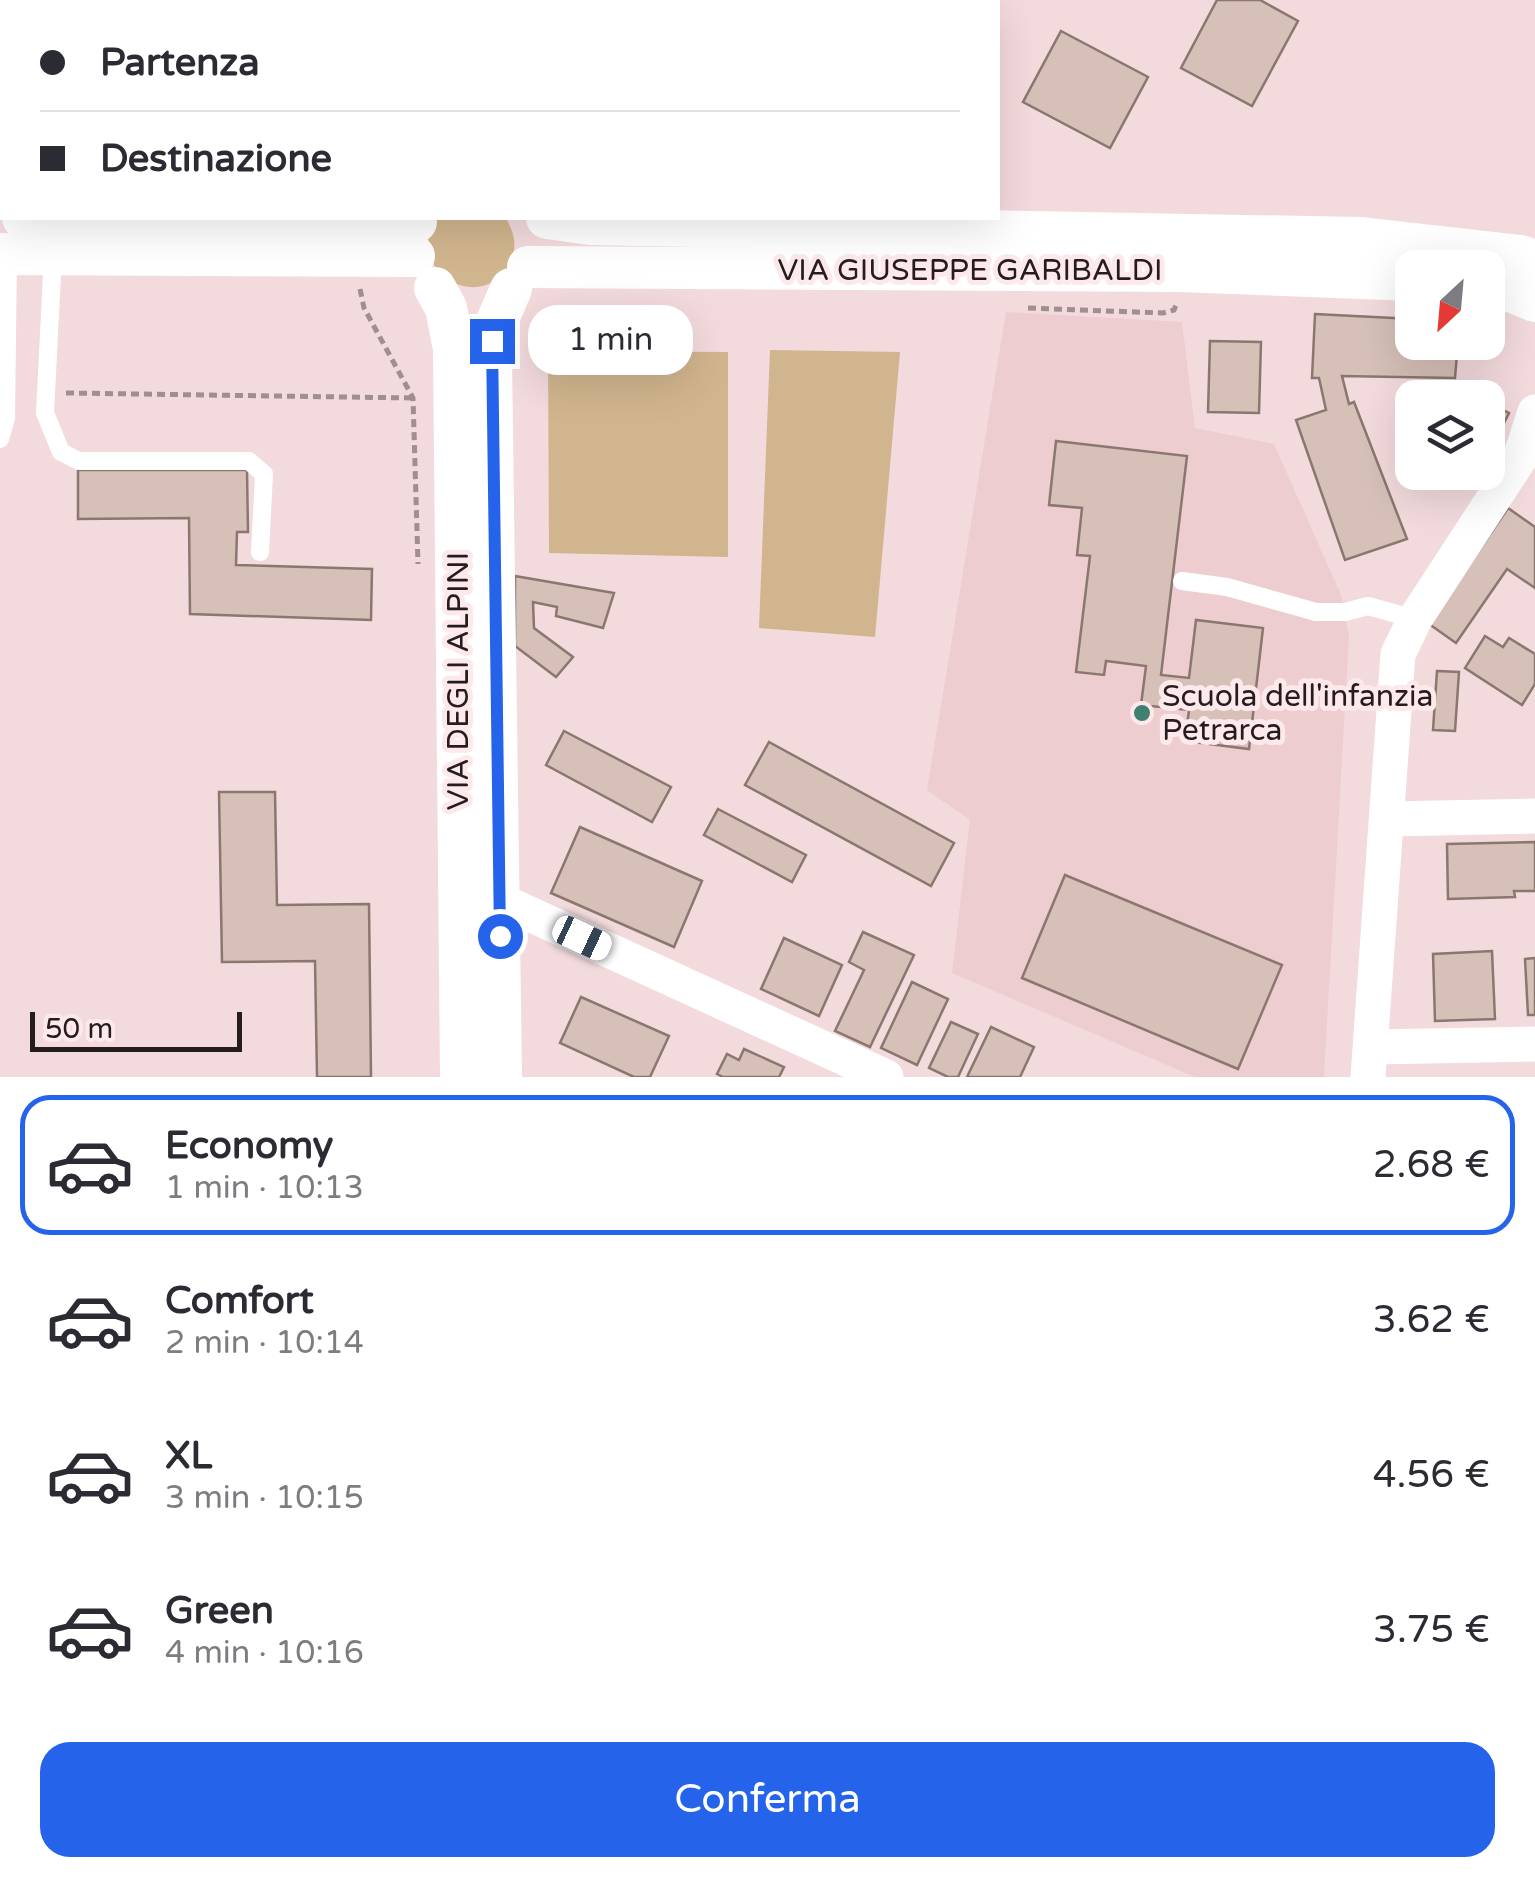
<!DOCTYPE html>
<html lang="it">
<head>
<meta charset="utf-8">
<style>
	:root { --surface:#fff; --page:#f7f7f7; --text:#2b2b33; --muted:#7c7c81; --line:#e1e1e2; --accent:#2563eb }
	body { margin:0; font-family:"Varela Round",sans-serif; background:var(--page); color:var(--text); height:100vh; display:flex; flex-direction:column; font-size:38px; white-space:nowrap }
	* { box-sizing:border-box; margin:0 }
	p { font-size:32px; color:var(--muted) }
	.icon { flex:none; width:55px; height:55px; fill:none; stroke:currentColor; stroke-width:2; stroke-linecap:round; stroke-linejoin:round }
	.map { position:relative; height:1077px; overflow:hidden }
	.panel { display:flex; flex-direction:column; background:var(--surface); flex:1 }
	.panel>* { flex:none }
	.hud { position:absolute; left:0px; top:0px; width:1000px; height:220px; box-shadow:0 10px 40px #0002; display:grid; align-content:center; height:220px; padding:0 40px; background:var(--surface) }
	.needle { width:65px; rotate:206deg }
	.controls { position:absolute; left:1395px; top:250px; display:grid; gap:20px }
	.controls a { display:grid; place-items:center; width:110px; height:110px; border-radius:20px; background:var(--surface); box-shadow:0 10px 40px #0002; font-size:50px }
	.scale { position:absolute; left:30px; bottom:25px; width:212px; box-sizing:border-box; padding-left:10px; border:5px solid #241c1d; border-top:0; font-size:28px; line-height:35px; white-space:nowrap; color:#241c1d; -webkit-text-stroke:8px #fde9eb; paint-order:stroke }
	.end { position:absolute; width:45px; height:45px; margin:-22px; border:12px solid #2563eb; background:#fff; box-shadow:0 0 0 5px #fff }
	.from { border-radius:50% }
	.bubble { position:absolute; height:70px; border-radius:30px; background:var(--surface); box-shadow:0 10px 40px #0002; font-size:32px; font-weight:600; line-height:70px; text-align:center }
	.car { position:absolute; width:30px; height:60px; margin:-30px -15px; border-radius:12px; box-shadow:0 0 8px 2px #0007; background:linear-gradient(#fff 24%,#345 0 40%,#fff 0 76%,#345 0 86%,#fff 0) }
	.hud b { display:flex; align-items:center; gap:35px; height:95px; font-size:38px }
	.hud b+b { border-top:2px solid var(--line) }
	.hud i { width:25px; height:25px; background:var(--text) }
	ul { padding:18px 0 0; list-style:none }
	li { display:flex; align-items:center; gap:30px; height:140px; margin:0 20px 15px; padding:0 20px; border:5px solid transparent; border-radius:30px }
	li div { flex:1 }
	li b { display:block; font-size:38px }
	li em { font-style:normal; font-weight:600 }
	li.selected { border-color:var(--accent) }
	li>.icon { width:90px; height:90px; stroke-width:1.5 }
	.cta { display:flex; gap:20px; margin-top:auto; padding:20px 40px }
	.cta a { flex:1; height:115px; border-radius:30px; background:var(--accent); color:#fff; font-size:40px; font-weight:600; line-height:115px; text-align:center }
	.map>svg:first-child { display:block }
	.built { fill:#eecdd1 }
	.green { fill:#d1b58e }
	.building { fill:#d6c0b7; stroke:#8b776f; stroke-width:2.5 }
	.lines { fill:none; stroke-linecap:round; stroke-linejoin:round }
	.path { stroke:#a08e90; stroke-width:5; stroke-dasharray:8 5; stroke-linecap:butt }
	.service { stroke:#fff; stroke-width:18 }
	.minor { stroke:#fff; stroke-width:35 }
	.tertiary { stroke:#fff; stroke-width:42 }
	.route { stroke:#2563eb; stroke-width:12 }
	.poi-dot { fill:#40806f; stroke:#fde9eb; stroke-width:4 }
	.labels { text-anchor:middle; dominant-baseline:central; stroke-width:10; stroke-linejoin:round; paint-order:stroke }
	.street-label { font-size:30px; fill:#241c1d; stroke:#fde9eb }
	.poi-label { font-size:30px; fill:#241c1d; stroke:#fde9eb; text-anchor:start }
</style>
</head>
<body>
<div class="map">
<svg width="1535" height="1077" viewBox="0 0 1535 1077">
	<rect width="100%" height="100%" fill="#f3dadd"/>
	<!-- built -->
	<polygon class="built" points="1006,312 1182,322 1195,428 1274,444 1341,595 1349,637 1324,1077 1195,1077 952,973 970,820 927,790"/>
	<!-- green -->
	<g class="green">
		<polygon points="0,0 274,0 2,2 2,190"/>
		<path d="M436 218H506C514 232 518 247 510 263 483 316 403 273 436 218Z"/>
		<polygon points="770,350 900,352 875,637 759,628"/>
		<polygon points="548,351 728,352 728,557 549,553"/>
	</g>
	<!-- building -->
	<g class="building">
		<polygon points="1217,0 1260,0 1298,21 1252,106 1181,68"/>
		<polygon points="1061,31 1148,77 1110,148 1023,102"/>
		<polygon points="1315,314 1412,319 1412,342 1458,342 1455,378 1342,376 1349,404 1354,402 1407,539 1345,560 1296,420 1326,410 1319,378 1312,378"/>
		<polygon points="1210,341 1261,342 1259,413 1208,412"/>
		<polygon points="1488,402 1509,413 1488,455"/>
		<polygon points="1056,441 1187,456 1161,675 1189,678 1196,620 1263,628 1249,749 1185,741 1189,710 1141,705 1146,666 1106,661 1104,675 1076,672 1090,556 1077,555 1082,508 1049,505"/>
		<polygon points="78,470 247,470 248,532 237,532 236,565 372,569 371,620 190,614 189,518 78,519"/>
		<polygon points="1508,508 1535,527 1535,588 1507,569 1456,643 1429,624"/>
		<polygon points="515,576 614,593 603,628 556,616 557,607 533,602 534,628 573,657 556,677 515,646"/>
		<polygon points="1485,636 1503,647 1509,638 1535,654 1535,684 1522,705 1465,668"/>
		<polygon points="1437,671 1459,672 1455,731 1433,730"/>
		<polygon points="564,731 671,787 652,822 546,765"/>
		<polygon points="769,742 954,843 931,886 745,785"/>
		<polygon points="219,792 275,792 277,905 369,904 371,1077 317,1077 315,961 222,962"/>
		<polygon points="718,809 806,855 792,882 704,835"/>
		<polygon points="580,827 702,881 674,947 551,893"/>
		<polygon points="1535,842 1535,891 1514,891 1515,897 1448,899 1447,844"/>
		<polygon points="1065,875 1282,965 1238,1069 1022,978"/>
		<polygon points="863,932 914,955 870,1047 835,1031 864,970 849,962"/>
		<polygon points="784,938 842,965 819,1016 761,989"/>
		<polygon points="1492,951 1495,1019 1435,1021 1433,954"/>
		<polygon points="1535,958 1535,1015 1528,1015 1525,959"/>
		<polygon points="912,982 948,999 917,1065 881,1048"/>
		<polygon points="581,997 669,1036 650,1077 634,1077 560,1043"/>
		<polygon points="951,1022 978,1034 958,1077 948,1077 929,1068"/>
		<polygon points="991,1027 1034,1047 1020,1077 967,1077"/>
		<polygon points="744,1049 784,1067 779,1077 723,1077 717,1074 727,1054 739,1060"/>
	</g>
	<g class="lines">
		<!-- path -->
		<g class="path">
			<polyline points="409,0 410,2"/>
			<polyline points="360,289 364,308 413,398 418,564"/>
			<polyline points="1028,308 1163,313 1174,310 1177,303"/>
			<polyline points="66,393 413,398"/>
		</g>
		<!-- service -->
		<g class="service">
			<polyline points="53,255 45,413 61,452 79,461 249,461 264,474 260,552"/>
			<polyline points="0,439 6,418 8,255"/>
			<polyline points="1182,581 1227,587 1316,612 1345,612 1368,606 1415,619"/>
		</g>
		<!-- minor -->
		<g class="minor">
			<polyline points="1388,819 1535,816"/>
			<polyline points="499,900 886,1077"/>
			<polyline points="1372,1047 1535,1044"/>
			<polyline points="1368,1077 1398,654 1415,619 1520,458 1535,412"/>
		</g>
		<!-- tertiary -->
		<g class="tertiary">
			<polyline points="464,2 464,0"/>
			<polyline points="23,218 416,222"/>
			<polyline points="547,218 590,224 1361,238 1521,256 1535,261"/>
			<polyline points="0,254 414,256"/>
			<polyline points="528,267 1179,271 1412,280"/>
			<polyline points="435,288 446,308 454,349 461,1077"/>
			<polyline points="1488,288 1511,291 1535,301"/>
			<polyline points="501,1077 491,360 495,326 511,289"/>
		</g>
	</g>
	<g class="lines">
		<!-- route -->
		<polyline class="route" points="492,341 500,936"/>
	</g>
	<!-- markers -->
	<circle class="poi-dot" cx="1142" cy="713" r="10"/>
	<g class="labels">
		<!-- street labels -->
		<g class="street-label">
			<text x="970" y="270">VIA GIUSEPPE GARIBALDI</text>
			<text transform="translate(458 681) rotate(-90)">VIA DEGLI ALPINI</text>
		</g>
		<!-- poi labels -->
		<g class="poi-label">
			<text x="1162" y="696">Scuola dell'infanzia<tspan x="1162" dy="34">Petrarca</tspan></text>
		</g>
	</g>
</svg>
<div class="controls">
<a><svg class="needle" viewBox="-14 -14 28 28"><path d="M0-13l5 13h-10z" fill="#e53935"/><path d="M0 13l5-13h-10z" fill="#7c7c81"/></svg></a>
<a><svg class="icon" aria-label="layers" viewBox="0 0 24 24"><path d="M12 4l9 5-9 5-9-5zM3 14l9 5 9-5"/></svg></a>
</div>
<div class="scale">50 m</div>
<i class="end from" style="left:500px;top:936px"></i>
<i class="end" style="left:492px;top:341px"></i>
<div class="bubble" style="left:528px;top:305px;width:165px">1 min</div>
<i class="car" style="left:582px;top:938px;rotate:115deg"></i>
<div class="hud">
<b><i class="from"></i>Partenza</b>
<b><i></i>Destinazione</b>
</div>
</div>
<section class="panel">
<ul>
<li class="selected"><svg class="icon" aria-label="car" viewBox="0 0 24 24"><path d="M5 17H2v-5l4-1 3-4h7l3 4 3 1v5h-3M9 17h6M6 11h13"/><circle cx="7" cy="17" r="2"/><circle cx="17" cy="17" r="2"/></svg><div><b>Economy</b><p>1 min · 10:13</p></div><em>2.68 €</em></li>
<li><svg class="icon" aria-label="car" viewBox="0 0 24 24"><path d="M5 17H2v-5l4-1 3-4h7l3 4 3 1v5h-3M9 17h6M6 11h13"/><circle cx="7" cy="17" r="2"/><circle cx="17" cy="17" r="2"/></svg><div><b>Comfort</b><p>2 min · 10:14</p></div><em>3.62 €</em></li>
<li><svg class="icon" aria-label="car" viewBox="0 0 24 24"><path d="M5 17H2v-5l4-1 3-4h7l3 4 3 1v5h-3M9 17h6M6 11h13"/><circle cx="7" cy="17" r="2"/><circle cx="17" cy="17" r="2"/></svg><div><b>XL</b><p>3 min · 10:15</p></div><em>4.56 €</em></li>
<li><svg class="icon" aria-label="car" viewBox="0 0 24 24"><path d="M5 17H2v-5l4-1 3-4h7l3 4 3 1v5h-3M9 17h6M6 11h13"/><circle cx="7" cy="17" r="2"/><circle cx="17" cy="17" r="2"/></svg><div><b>Green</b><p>4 min · 10:16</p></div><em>3.75 €</em></li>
</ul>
<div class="cta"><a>Conferma</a></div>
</section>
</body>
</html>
